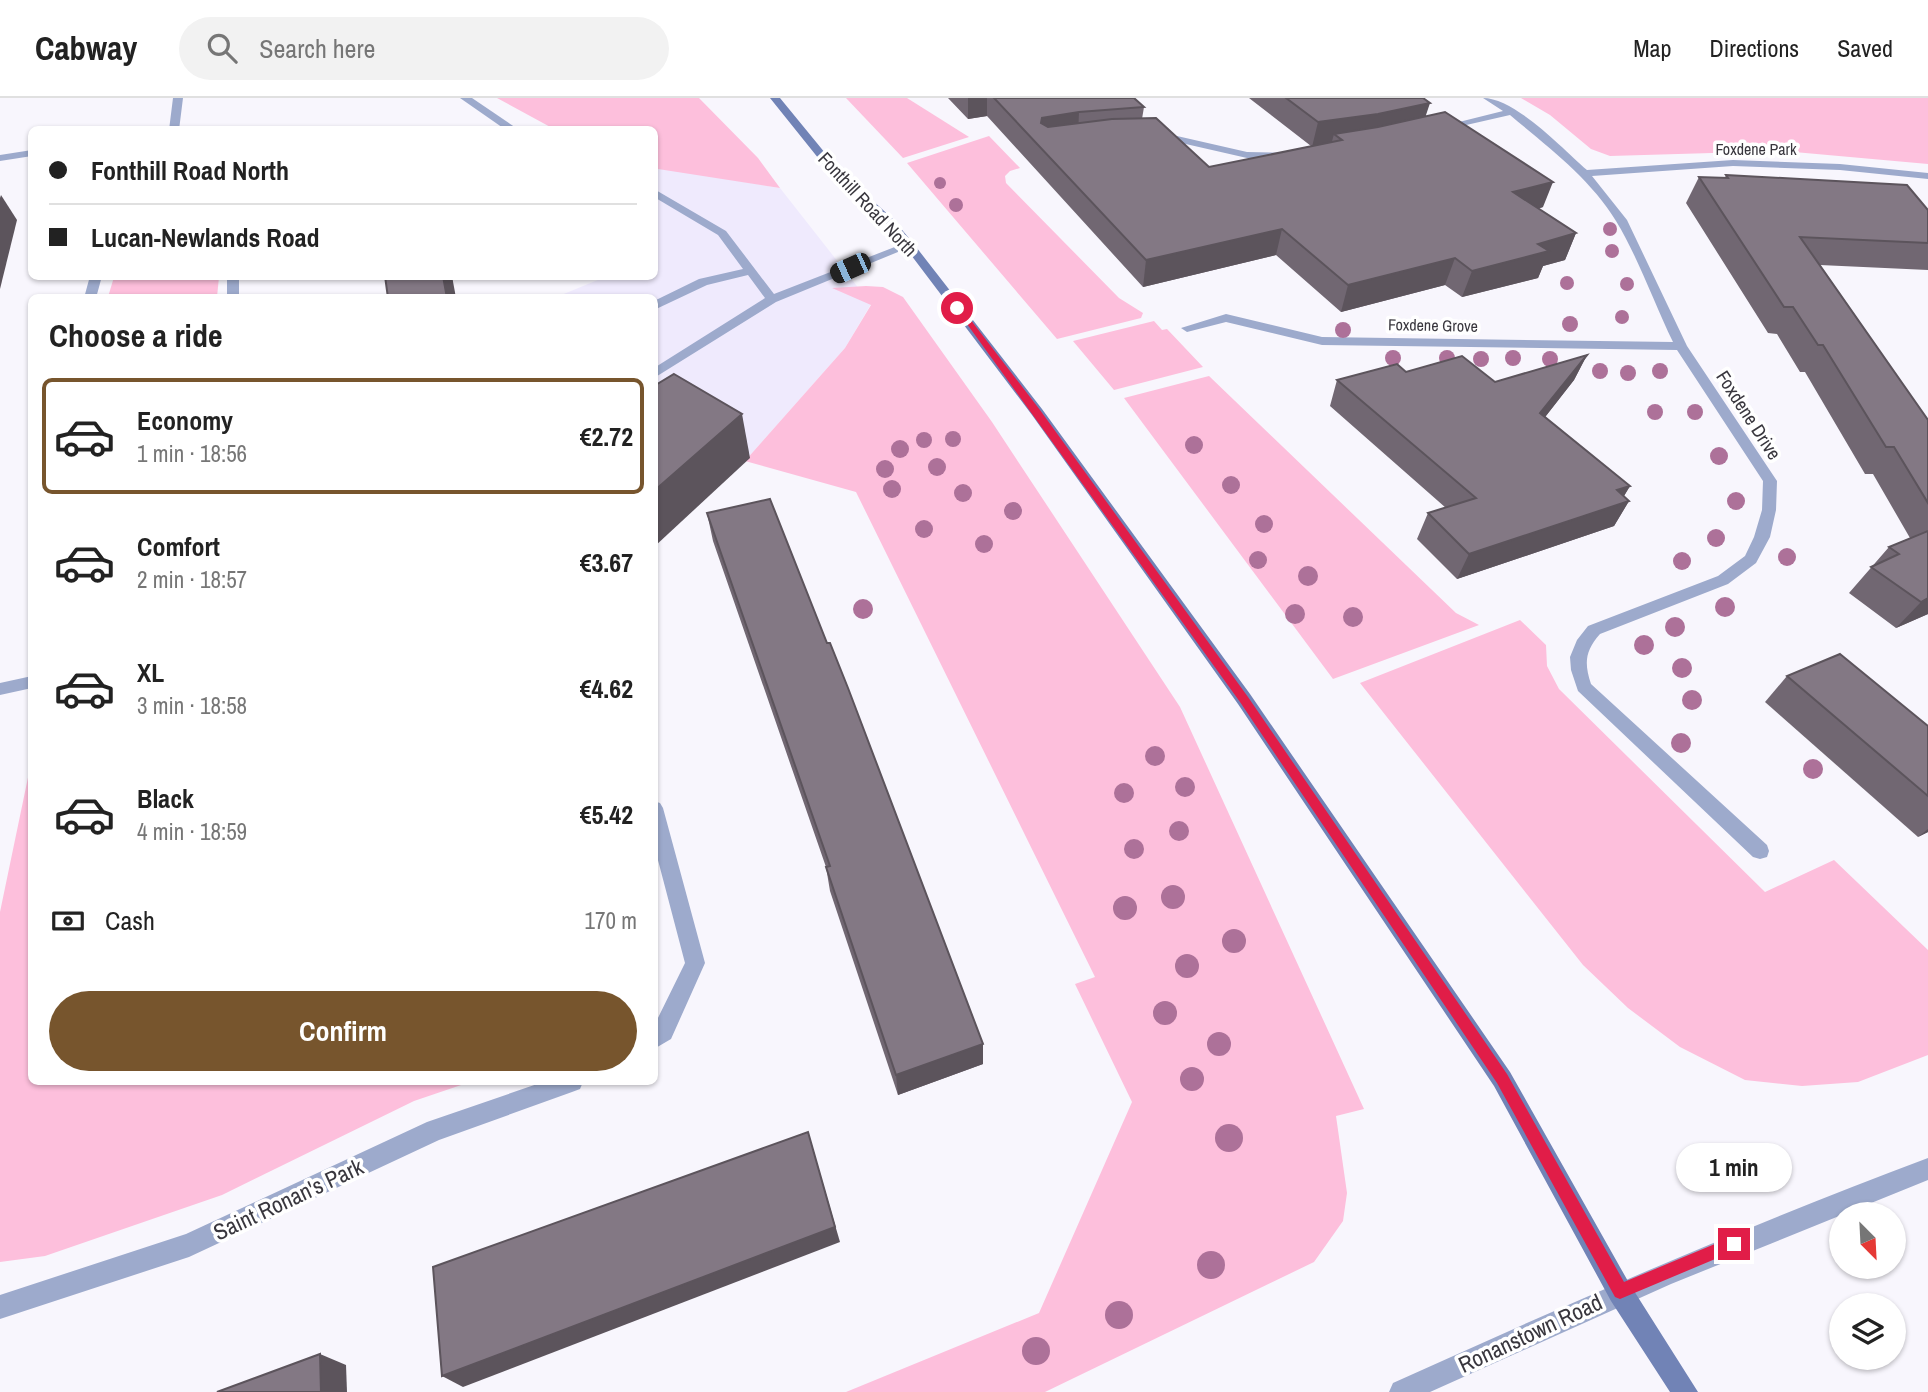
<!DOCTYPE html>
<html lang="en">
<head>
<meta charset="utf-8">
<style>
	:root { --surface:#fff; --page:#f2f2f2; --text:#222; --muted:#767676; --line:#e0e0e0; --accent:#77552d }
	body { margin:0; font-family:"Archivo Narrow",sans-serif; background:var(--page); color:var(--text); height:100vh; display:flex; flex-direction:column; font-size:26px; white-space:nowrap }
	* { box-sizing:border-box; margin:0 }
	p { font-size:23px; color:var(--muted) }
	.icon { flex:none; width:38px; height:38px; fill:none; stroke:currentColor; stroke-width:2; stroke-linecap:round; stroke-linejoin:round }
	.map { position:relative; flex:1; overflow:hidden }
	.details { position:absolute; left:28px; top:196px; width:630px; height:791px; display:flex; flex-direction:column; background:var(--surface); border-radius:10px; box-shadow:0 2px 5px #0004 }
	.details>* { flex:none }
	.top-card { position:absolute; left:28px; top:28px; width:630px; height:154px; border-radius:10px; box-shadow:0 2px 5px #0004; display:grid; align-content:center; height:154px; padding:0 21px; background:var(--surface) }
	.needle { width:46px; rotate:156deg }
	.tools { position:absolute; left:1829px; top:1104px; display:grid; gap:14px }
	.tools a { display:grid; place-items:center; width:77px; height:77px; border-radius:50%; background:var(--surface); box-shadow:0 2px 5px #0004; font-size:35px }
	.end { position:absolute; width:32px; height:32px; margin:-16px; border:9px solid #e11d48; background:#fff; box-shadow:0 0 0 4px #fff }
	.from { border-radius:50% }
	.bubble { position:absolute; height:49px; border-radius:24px; background:var(--surface); box-shadow:0 2px 5px #0004; font-size:23px; font-weight:800; line-height:49px; text-align:center }
	.car { position:absolute; width:21px; height:42px; margin:-21px -10px; border-radius:9px; box-shadow:0 0 5px 2px #0007; background:linear-gradient(#222 24%,#8ab4d8 0 40%,#222 0 76%,#8ab4d8 0 86%,#222 0) }
	.top-card b { display:flex; align-items:center; gap:24px; height:66px; font-size:26px }
	.top-card b+b { border-top:2px solid var(--line) }
	.top-card i { width:18px; height:18px; background:var(--text) }
	ul { padding:0; list-style:none }
	li { display:flex; align-items:center; gap:21px; height:116px; margin:0 14px 10px; padding:0 7px; border:4px solid transparent; border-radius:10px }
	li div { flex:1 }
	li b { display:block; font-size:26px }
	li em { font-style:normal; font-weight:800 }
	li.selected { border-color:var(--accent) }
	li>.icon { width:63px; height:63px; stroke-width:1.5 }
	h2 { padding:0 21px; font-size:32px; line-height:84px }
	.pay { display:flex; align-items:center; gap:18px; height:77px; padding:0 21px; font-size:26px }
	.pay p { margin-inline-start:auto }
	.action { display:flex; gap:14px; margin-top:auto; padding:14px 21px }
	.action a { flex:1; height:80px; border-radius:42px; background:var(--accent); color:#fff; font-size:28px; font-weight:800; line-height:80px; text-align:center }
	header { display:flex; align-items:center; gap:42px; box-sizing:border-box; height:98px; padding:0 35px; background:var(--surface); border-bottom:2px solid var(--line) }
	header strong { font-size:33px }
	nav { display:flex; gap:38px; margin-inline-start:auto; font-size:24px }
	.search { width:490px; height:63px; background:var(--page); display:flex; align-items:center; gap:18px; box-sizing:border-box; padding:0 24px; border-radius:38px; color:var(--muted); font-size:26px }
	.map>svg:first-child { display:block }
	.built { fill:#efeafd }
	.green { fill:#fdbfdc }
	.lines { fill:none; stroke-linecap:round; stroke-linejoin:round }
	.service { fill:#9daacc; fill-rule:evenodd }
	.minor { fill:#9daacc; fill-rule:evenodd }
	.tertiary { fill:#9daacc; fill-rule:evenodd }
	.secondary { fill:#7183b6; fill-rule:evenodd }
	.tree { fill:#ad7199 }
	.wall { fill:#716772 }
	.shaded-wall { fill:#5c545c }
	.building { fill:#837884; stroke:#5c545c; stroke-width:2 }
	.route { fill:#e11d48 }
	.labels { text-anchor:middle; dominant-baseline:central; stroke-width:7; stroke-linejoin:round; paint-order:stroke }
	.far-street-label { font-size:16px; fill:#39373e; stroke:#fff }
	.street-label { font-size:19px; fill:#39373e; stroke:#fff }
	.near-street-label { font-size:23px; fill:#39373e; stroke:#fff }
</style>
</head>
<body>
<header>
<strong>Cabway</strong>
<div class="search"><svg class="icon" aria-label="search" viewBox="0 0 24 24"><circle cx="10" cy="10" r="6"/><path d="M15 15l6 6"/></svg>Search here</div>
<nav><a>Map</a><a>Directions</a><a>Saved</a></nav>
</header>
<div class="map">
<svg width="1928" height="1294" viewBox="0 0 1928 1294">
	<rect width="100%" height="100%" fill="#f8f6fd"/>
	<!-- built -->
	<polygon class="built" points="655,69 780,90 871,206 845,250 745,363 655,440 654,200 554,200 605,179 654,178"/>
	<!-- green -->
	<g class="green">
		<polygon points="497,0 699,0 758,60 780,90 658,71 655,69 654,32 554,31"/>
		<polygon points="846,0 907,0 969,39 903,60"/>
		<polygon points="1521,0 1928,0 1928,66 1783,53 1610,58 1591,51 1550,17"/>
		<polygon points="989,38 1020,70 1010,73 1005,78 1006,85 1119,200 1143,215 1141,220 1057,241 907,65"/>
		<polygon points="114,179 219,179 217,199 108,199"/>
		<polygon points="866,188 883,189 903,199 992,324 1180,609 1364,1011 1336,1018 1347,1095 1343,1123 1314,1164 1045,1294 846,1294 1039,1215 1132,1004 1075,886 1095,879 856,394 745,363 845,250 871,207 832,190"/>
		<polygon points="1154,223 1162,232 1167,231 1203,269 1114,292 1073,243"/>
		<polygon points="1209,278 1456,515 1479,527 1333,581 1124,300"/>
		<polygon points="1520,522 1546,547 1547,568 1559,591 1765,794 1834,762 1928,852 1928,957 1858,984 1802,988 1745,982 1680,949 1628,910 1583,867 1360,585"/>
		<polygon points="31,665 32,984 470,984 414,1003 222,1097 45,1158 0,1164 0,814"/>
	</g>
	<g class="lines">
		<!-- service -->
		<g class="service">
			<polygon points="173,0 183,0 179,32 169,32"/>
			<polygon points="460,0 472,0 519,32 506,32"/>
			<polygon points="32,52 32,58 0,63 0,57"/>
			<polygon points="654,91 726,133 774,196 905,145 915,147 776,204 654,280 654,270 765,200 748,177 707,187 654,212 654,203 699,181 743,171 718,137 654,99"/>
		</g>
		<!-- minor -->
		<g class="minor">
			<path d="M1483 0C1515 0 1562 50 1587 72L1733 62 1840 66 1928 75V81L1840 72 1733 68 1592 78 1627 122 1687 248 1777 383 1776 412 1770 439 1756 465 1728 486 1600 536C1585 553 1584 565 1591 586L1767 747 1769 753 1767 759 1760 761 1753 759 1578 593 1571 572 1570 559 1577 542 1588 528 1718 478 1745 458 1754 439 1762 412 1763 383 1677 252 1322 247 1226 224 1187 234 1181 230 1226 216 1322 239 1673 244C1654 205 1638 159 1616 123 1590 80 1548 49 1510 17L1440 33 1435 30 1503 13Z"/>
			<polygon points="1158,37 1177,38 1247,54 1289,55 1294,58 1289,61 1247,60 1177,44 1154,42 1154,38"/>
			<polygon points="90,178 102,178 96,200 84,200"/>
			<rect x="227" y="178" width="12" height="22"/>
			<polygon points="32,578 32,590 0,597 0,585"/>
			<polygon points="654,703 660,705 663,710 705,865 671,941 654,951 654,928 685,865 654,747"/>
			<polygon points="543,984 583,984 580,991 572,994 439,1042 189,1159 0,1221 0,1197 186,1136 427,1024"/>
		</g>
		<!-- tertiary -->
		<path class="tertiary" d="M1928 1060V1082L1671 1186 1430 1294H1389L1393 1285C1569 1205 1747 1128 1928 1060Z"/>
		<!-- secondary -->
		<polygon class="secondary" points="770,0 780,0 839,72 893,121 913,145 1042,311 1250,596 1510,974 1629,1185 1698,1294 1670,1294 1611,1203 1494,988 1238,606 1032,317 905,149 885,125 831,76"/>
	</g>
	<!-- trees -->
	<g class="tree">
		<circle cx="940" cy="85" r="6"/>
		<circle cx="956" cy="107" r="7"/>
		<circle cx="1610" cy="131" r="7"/>
		<circle cx="1612" cy="153" r="7"/>
		<circle cx="1567" cy="185" r="7"/>
		<circle cx="1627" cy="186" r="7"/>
		<circle cx="1622" cy="219" r="7"/>
		<circle cx="1570" cy="226" r="8"/>
		<circle cx="1343" cy="232" r="8"/>
		<circle cx="1393" cy="260" r="8"/>
		<circle cx="1447" cy="260" r="8"/>
		<circle cx="1513" cy="260" r="8"/>
		<circle cx="1481" cy="261" r="8"/>
		<circle cx="1550" cy="261" r="8"/>
		<circle cx="1600" cy="273" r="8"/>
		<circle cx="1660" cy="273" r="8"/>
		<circle cx="1628" cy="275" r="8"/>
		<circle cx="1655" cy="314" r="8"/>
		<circle cx="1695" cy="314" r="8"/>
		<circle cx="953" cy="341" r="8"/>
		<circle cx="924" cy="342" r="8"/>
		<circle cx="1194" cy="347" r="9"/>
		<circle cx="900" cy="351" r="9"/>
		<circle cx="1719" cy="358" r="9"/>
		<circle cx="937" cy="369" r="9"/>
		<circle cx="885" cy="371" r="9"/>
		<circle cx="1231" cy="387" r="9"/>
		<circle cx="892" cy="391" r="9"/>
		<circle cx="963" cy="395" r="9"/>
		<circle cx="1736" cy="403" r="9"/>
		<circle cx="1013" cy="413" r="9"/>
		<circle cx="1264" cy="426" r="9"/>
		<circle cx="924" cy="431" r="9"/>
		<circle cx="1716" cy="440" r="9"/>
		<circle cx="984" cy="446" r="9"/>
		<circle cx="1787" cy="459" r="9"/>
		<circle cx="1258" cy="462" r="9"/>
		<circle cx="1682" cy="463" r="9"/>
		<circle cx="1308" cy="478" r="10"/>
		<circle cx="1725" cy="509" r="10"/>
		<circle cx="863" cy="511" r="10"/>
		<circle cx="1295" cy="516" r="10"/>
		<circle cx="1353" cy="519" r="10"/>
		<circle cx="1675" cy="529" r="10"/>
		<circle cx="1644" cy="547" r="10"/>
		<circle cx="1682" cy="570" r="10"/>
		<circle cx="1692" cy="602" r="10"/>
		<circle cx="1681" cy="645" r="10"/>
		<circle cx="1155" cy="658" r="10"/>
		<circle cx="1813" cy="671" r="10"/>
		<circle cx="1185" cy="689" r="10"/>
		<circle cx="1124" cy="695" r="10"/>
		<circle cx="1179" cy="733" r="10"/>
		<circle cx="1134" cy="751" r="10"/>
		<circle cx="1173" cy="799" r="12"/>
		<circle cx="1125" cy="810" r="12"/>
		<circle cx="1234" cy="843" r="12"/>
		<circle cx="1187" cy="868" r="12"/>
		<circle cx="1165" cy="915" r="12"/>
		<circle cx="1219" cy="946" r="12"/>
		<circle cx="1192" cy="981" r="12"/>
		<circle cx="1229" cy="1040" r="14"/>
		<circle cx="1211" cy="1167" r="14"/>
		<circle cx="1119" cy="1217" r="14"/>
		<circle cx="1036" cy="1253" r="14"/>
	</g>
	<!-- wall -->
	<g class="wall">
		<polygon points="948,0 1134,0 1144,9 1142,21 1209,69 1311,48 1249,0 1423,0 1426,18 1543,109 1538,111 1576,135 1565,162 1543,168 1538,180 1462,199 1445,187 1341,214 1276,157 1143,189 987,18 968,21"/>
		<polygon points="1726,77 1928,112 1928,172 1820,167 1928,322 1928,516 1896,530 1849,495 1889,449 1910,440 1873,376 1865,376 1805,274 1800,274 1777,236 1768,235 1686,105 1699,79 1725,80"/>
		<polygon points="1587,257 1574,282 1545,319 1630,388 1624,398 1629,403 1614,428 1457,481 1417,441 1428,415 1446,410 1330,308 1337,282 1406,274 1495,284"/>
		<polygon points="707,415 983,966 898,997 830,793 826,769 713,443"/>
		<polygon points="1787,578 1928,628 1928,734 1918,739 1765,604"/>
	</g>
	<!-- shaded-wall -->
	<g class="shaded-wall">
		<polygon points="968,0 987,0 987,18 968,21"/>
		<polygon points="1430,5 1422,29 1342,42 1334,36 1331,47 1312,49 1318,24"/>
		<polygon points="1079,14 1078,38 1041,45 1040,50 1042,20"/>
		<polygon points="1553,84 1543,109 1503,120 1513,94"/>
		<polygon points="1,97 17,122 0,191 0,100"/>
		<polygon points="1282,131 1276,157 1143,189 1146,162"/>
		<polygon points="1576,135 1565,162 1543,168 1538,180 1462,199 1472,173 1538,146"/>
		<polygon points="1455,160 1445,187 1341,214 1348,187"/>
		<polygon points="443,178 452,178 456,200 447,200"/>
		<polygon points="1587,257 1574,282 1528,341 1540,315"/>
		<polygon points="742,316 750,360 654,449 654,393"/>
		<polygon points="1630,388 1619,406 1629,403 1614,428 1457,481 1469,456 1617,392"/>
		<polygon points="1928,500 1928,516 1896,530 1921,504"/>
		<polygon points="1928,731 1928,734 1918,739"/>
		<polygon points="983,946 983,966 898,997 896,977"/>
		<polygon points="808,1034 840,1144 463,1289 442,1278"/>
		<polygon points="320,1256 346,1267 347,1294 321,1294"/>
	</g>
	<!-- building -->
	<g class="building">
		<polygon points="994,0 1134,0 1144,9 1079,14 1042,20 1041,25 1048,29 1112,21 1156,20 1209,69 1342,42 1334,36 1378,29 1445,14 1553,84 1513,94 1576,135 1538,146 1549,153 1472,173 1455,160 1348,187 1282,131 1146,162"/>
		<polygon points="1286,0 1423,0 1430,5 1378,16 1318,24"/>
		<polygon points="1726,77 1907,87 1928,112 1928,145 1800,139 1928,322 1928,405 1894,349 1886,349 1823,247 1818,247 1793,209 1784,209 1699,79 1728,80"/>
		<polygon points="385,178 443,178 447,200 388,200"/>
		<polygon points="1587,257 1540,315 1630,388 1617,392 1629,403 1469,456 1428,415 1476,400 1337,282 1397,266 1406,274 1462,258 1495,284"/>
		<polygon points="674,276 742,316 654,393 654,288"/>
		<polygon points="770,401 827,545 830,545 848,590 983,946 896,977 826,769 830,768 707,415"/>
		<polygon points="1928,433 1928,500 1921,504 1871,469 1899,456 1889,449"/>
		<polygon points="1840,556 1928,628 1928,698 1787,578"/>
		<polygon points="808,1034 835,1129 442,1278 433,1169"/>
		<polygon points="320,1256 321,1294 217,1294"/>
	</g>
	<!-- route -->
	<polygon class="route" points="954,208 960,208 1040,312 1248,599 1507,976 1624,1184 1734,1138 1739,1141 1741,1146 1739,1151 1620,1201 1615,1199 1497,985 1240,604"/>
	<g class="labels">
		<!-- far-street labels -->
		<g class="far-street-label">
			<text x="1756" y="51">Foxdene Park</text>
			<text transform="translate(1433 227) rotate(1)">Foxdene Grove</text>
		</g>
		<!-- street labels -->
		<g class="street-label">
			<text transform="translate(868 106) rotate(47)">Fonthill Road North</text>
			<text transform="translate(1749 317) rotate(57)">Foxdene Drive</text>
		</g>
		<!-- near-street labels -->
		<g class="near-street-label">
			<text transform="translate(288 1101) rotate(-25)">Saint Ronan's Park</text>
			<text transform="translate(1530 1235) rotate(-25)">Ronanstown Road</text>
		</g>
	</g>
</svg>
<div class="tools">
<a><svg class="needle" viewBox="-14 -14 28 28"><path d="M0-13l5 13h-10z" fill="#e53935"/><path d="M0 13l5-13h-10z" fill="#767676"/></svg></a>
<a><svg class="icon" aria-label="layers" viewBox="0 0 24 24"><path d="M12 4l9 5-9 5-9-5zM3 14l9 5 9-5"/></svg></a>
</div>
<i class="end from" style="left:957px;top:210px"></i>
<i class="end" style="left:1734px;top:1146px"></i>
<div class="bubble" style="left:1676px;top:1045px;width:116px">1 min</div>
<i class="car" style="left:850px;top:170px;rotate:246deg"></i>
<div class="top-card">
<b><i class="from"></i>Fonthill Road North</b>
<b><i></i>Lucan-Newlands Road</b>
</div>
<section class="details">
<h2>Choose a ride</h2>
<ul>
<li class="selected"><svg class="icon" aria-label="car" viewBox="0 0 24 24"><path d="M5 17H2v-5l4-1 3-4h7l3 4 3 1v5h-3M9 17h6M6 11h13"/><circle cx="7" cy="17" r="2"/><circle cx="17" cy="17" r="2"/></svg><div><b>Economy</b><p>1 min · 18:56</p></div><em>€2.72</em></li>
<li><svg class="icon" aria-label="car" viewBox="0 0 24 24"><path d="M5 17H2v-5l4-1 3-4h7l3 4 3 1v5h-3M9 17h6M6 11h13"/><circle cx="7" cy="17" r="2"/><circle cx="17" cy="17" r="2"/></svg><div><b>Comfort</b><p>2 min · 18:57</p></div><em>€3.67</em></li>
<li><svg class="icon" aria-label="car" viewBox="0 0 24 24"><path d="M5 17H2v-5l4-1 3-4h7l3 4 3 1v5h-3M9 17h6M6 11h13"/><circle cx="7" cy="17" r="2"/><circle cx="17" cy="17" r="2"/></svg><div><b>XL</b><p>3 min · 18:58</p></div><em>€4.62</em></li>
<li><svg class="icon" aria-label="car" viewBox="0 0 24 24"><path d="M5 17H2v-5l4-1 3-4h7l3 4 3 1v5h-3M9 17h6M6 11h13"/><circle cx="7" cy="17" r="2"/><circle cx="17" cy="17" r="2"/></svg><div><b>Black</b><p>4 min · 18:59</p></div><em>€5.42</em></li>
</ul>
<div class="pay"><svg class="icon" aria-label="cash" viewBox="0 0 24 24"><path d="M3 7h18v10H3z"/><circle cx="12" cy="12" r="2"/></svg>Cash<p>170 m</p></div>
<div class="action"><a>Confirm</a></div>
</section>
</div>
</body>
</html>
